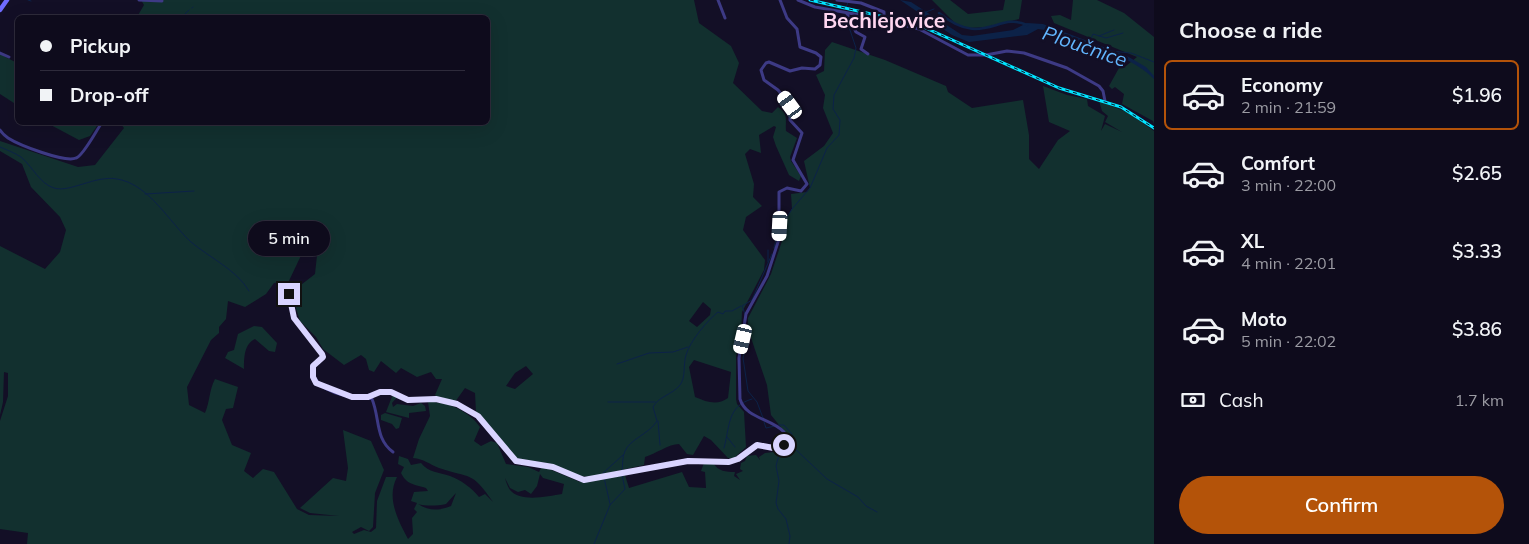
<!DOCTYPE html>
<html lang="en">
<head>
<meta charset="utf-8">
<style>
	:root { --surface:#0e0b1c; --page:#1c1929; --text:#f1f3f6; --muted:#9b9ba3; --line:#2e2b3b; --accent:#b45309 }
	body { margin:0; font-family:Mulish,sans-serif; background:var(--page); color:var(--text); height:100vh; display:flex; flex-direction:column; font-size:19px; white-space:nowrap }
	* { box-sizing:border-box; margin:0 }
	p { font-size:16px; color:var(--muted) }
	.icon { flex:none; width:28px; height:28px; fill:none; stroke:currentColor; stroke-width:2; stroke-linecap:round; stroke-linejoin:round }
	.map { position:relative; flex:1; overflow:hidden }
	.details { display:flex; flex-direction:column; background:var(--surface); width:375px }
	.details>* { flex:none }
	.top-card { position:absolute; left:15px; top:15px; width:475px; height:110px; border-radius:8px; box-shadow:0 5px 20px #0002,0 0 0 1px var(--line); display:grid; align-content:center; height:110px; padding:0 25px; background:var(--surface) }
	.end { position:absolute; width:22px; height:22px; margin:-11px; border:6px solid #d9d4ff; background:#111; box-shadow:0 0 0 2px #111 }
	.from { border-radius:50% }
	.bubble { position:absolute; height:35px; border-radius:18px; background:var(--surface); box-shadow:0 5px 20px #0002,0 0 0 1px var(--line); font-size:16px; font-weight:600; line-height:35px; text-align:center }
	.car { position:absolute; width:15px; height:30px; margin:-15px -8px; border-radius:6px; box-shadow:0 0 4px 1px #0007; background:linear-gradient(#fff 24%,#345 0 40%,#fff 0 76%,#345 0 86%,#fff 0) }
	.top-card b { display:flex; align-items:center; gap:18px; height:48px; font-size:19px }
	.top-card b+b { border-top:1px solid var(--line) }
	.top-card i { width:12px; height:12px; background:var(--text) }
	ul { padding:0; list-style:none }
	li { display:flex; align-items:center; gap:15px; height:70px; margin:0 10px 8px; padding:0 15px; border:2px solid transparent; border-radius:8px }
	li div { flex:1 }
	li b { display:block; font-size:19px }
	li em { font-style:normal; font-weight:600 }
	li.active { border-color:var(--accent) }
	li>.icon { width:45px; height:45px; stroke-width:1.5 }
	h2 { padding:0 25px; font-size:22px; line-height:60px }
	.pay { display:flex; align-items:center; gap:12px; height:55px; padding:0 25px; font-size:19px }
	.pay p { margin-inline-start:auto }
	.action { display:flex; gap:10px; margin-top:auto; padding:10px 25px }
	.action a { flex:1; height:58px; border-radius:30px; background:var(--accent); color:#fff; font-size:20px; font-weight:600; line-height:58px; text-align:center }
	main { display:flex; flex:1; min-height:0 }
	.map>svg:first-child { display:block }
	.green { fill:#12302f; fill-rule:evenodd }
	.water { fill:#0c2248 }
	.lines { fill:none; stroke-linecap:round; stroke-linejoin:round }
	.stream { stroke:#0c2248; stroke-width:1 }
	.canal { stroke:#0c2248; stroke-width:2.5 }
	.street { stroke:#3d3a85; stroke-width:3 }
	.secondary { stroke:#6f6bff; stroke-width:4.5 }
	.rail-casing { stroke:#00e5ff; stroke-width:3 }
	.rail { stroke:#130f26; stroke-width:1; stroke-dasharray:4; stroke-linecap:butt }
	.route { stroke:#d9d4ff; stroke-width:6 }
	.labels { text-anchor:middle; dominant-baseline:central; stroke-width:5; stroke-linejoin:round; paint-order:stroke }
	.water-label { font-size:20px; font-style:italic; fill:#62b6ff; stroke:#130f26 }
	.quarter-label { font-size:21px; font-weight:bold; fill:#ffd6f0; stroke:#130f26 }
</style>
</head>
<body>
<main>
<div class="map">
<svg width="1154" height="544" viewBox="0 0 1154 544">
	<rect width="100%" height="100%" fill="#130f26"/>
	<!-- green -->
	<g class="green">
		<path d="M141 0H694L699 23 731 46 739 63 733 83 762 111 772 113 778 107C789 115 785 119 786 131L797 138 790 157 791 161 801 176 799 181 789 175 776 146 773 137 776 127 774 126 759 135 761 153 750 149 745 154 754 184 753 197 762 206 746 217 743 230 765 260 764 270 742 312 741 335 736 356V399L737 404 744 412 746 447 734 458H728L711 440 704 436 693 455 687 454 679 444C669 444 655 454 645 457L644 465 590 477 580 476 547 463 514 458 505 444 476 412 475 393 465 388 455 402 438 398 435 395 442 379H436L431 372 417 377 401 368 396 373 381 361 374 372 369 370 366 359 361 355 344 365 323 349 316 337 300 321 295 305 297 288 315 274 319 237 317 231 306 245 287 285 282 282 274 283 266 294 245 307 228 301 226 319 219 327V333L211 340 187 387 189 405 205 413C210 402 209 390 215 379L238 387 233 408 226 409 222 420 232 445 251 453 244 471 253 478 263 469 274 472 297 509 309 515 339 516 310 513 300 508 333 478 346 481 348 468 343 430 371 441 384 470 375 493 373 527 369 531 361 527 352 532 354 534 364 530 371 532 376 528 377 501 386 477H397C386 498 398 520 408 539L413 534 412 518 417 512 414 509 417 503 411 501 414 492 428 491 426 488C414 484 407 485 401 473L404 467 398 464 399 456 408 459 411 465 421 463C429 473 439 472 450 476 461 480 472 488 479 497L485 494 493 502C471 470 471 479 439 468 429 464 424 459 413 458L419 439 430 416 428 402C447 401 469 411 480 427L474 441 481 446 491 441 497 443 506 464 528 467 539 472 542 466 580 482 625 475 629 488 682 472 689 487 706 488 705 472 701 471 704 463 714 464C718 471 726 472 735 472L734 476 740 480 736 474 743 471 740 469 741 463 745 461 747 456 756 455 760 460 759 457 765 453 782 451 786 444 788 436 771 415 767 385 748 329V318L771 274 782 241V225L792 209 791 194 807 192 810 188 804 161 824 146 833 133 823 108 825 95 816 75 824 71 825 50 832 42 885 60 946 86 948 92 972 108 1023 100 1029 135V159L1039 169 1058 140 1070 131 1049 122 1043 86 1067 95 1087 99 1088 106 1105 116 1101 131 1105 124 1122 132 1105 122 1108 116 1102 111 1099 101 1129 113 1154 131V544H27L28 533 0 529V421L8 396V373L4 372 3 402 0 415V246L45 269 60 252 66 230 60 217 31 187 22 164 0 151V141L78 167 95 165 124 128 120 123 488 122V18L137 17 144 5ZM703 302 711 309 710 315 697 327 689 321ZM694 360 731 372 728 398C717 406 707 402 695 397L689 367ZM526 366 533 374 515 389 506 386 515 373ZM540 474 543 478 564 484 562 494C548 496 521 503 510 490 508 487 506 482 505 478L510 488 518 492 525 490 531 494 537 486ZM456 493 451 506C439 511 429 511 418 504 425 506 437 506 446 504Z"/>
		<polygon points="932,0 950,0 968,14 1003,10 1005,0 1022,0 1019,19 987,27 969,28 956,24"/>
		<polygon points="1073,0 1097,0 1124,13 1154,37 1154,124 1153,121 1122,104 1124,94 1115,87 1112,89 1109,86 1119,68 1126,66 1137,57 1054,23 1051,16 1060,15 1071,20"/>
		<polygon points="0,54 17,63 17,105 0,94"/>
		<polygon points="47,123 99,123 90,136 79,140"/>
		<path d="M254 326 262 327 277 343 275 352 269 351 255 339C244 344 244 358 244 369L225 358 228 352 234 350 238 334Z"/>
		<polygon points="393,394 398,396 392,403 393,407 397,404 413,406 421,403 425,406 426,411 409,413 409,418 386,412"/>
		<polygon points="385,413 402,418 399,428 396,429 392,424 381,420 381,415"/>
	</g>
	<!-- water -->
	<path class="water" d="M900 0 911 2 962 35 972 36 1013 30 1027 23 1043 24 1127 56 1146 67 1154 76V79C1125 50 1081 47 1045 30L1038 29 1027 35 969 42 952 35Z"/>
	<g class="lines">
		<!-- stream -->
		<g class="stream">
			<polyline points="28,0 31,1"/>
			<polyline points="192,8 193,7"/>
			<polyline points="846,8 848,2"/>
			<polyline points="926,12 934,9"/>
			<polyline points="181,18 189,10"/>
			<polyline points="1099,36 1114,30"/>
			<polyline points="1089,43 1093,34 1106,38 1123,33"/>
			<polyline points="1110,51 1131,53 1154,62"/>
			<path d="M0 147C7 150 15 153 21 157 32 166 40 184 54 188 70 193 95 175 117 179 149 184 169 222 191 242 210 258 237 270 249 291"/>
			<polyline points="145,194 194,191"/>
			<polyline points="781,227 792,209 810,188 827,148 839,135 840,120 833,109 834,95 854,58 856,48 845,15"/>
			<polyline points="774,248 778,232"/>
			<polyline points="768,262 768,250"/>
			<polyline points="744,322 745,314 742,306 752,300 772,254"/>
			<polyline points="746,326 748,338 743,358 748,391 757,402 763,418"/>
			<polyline points="617,364 649,353 673,352 688,347"/>
			<polyline points="608,402 655,402"/>
			<polyline points="658,421 660,445"/>
			<polyline points="764,422 766,428 775,426"/>
			<polyline points="778,425 784,425 792,434 791,445 778,458 776,466 779,481 776,503 778,509 786,519 790,536 789,544"/>
			<polyline points="727,437 735,447"/>
			<polyline points="792,446 827,479 858,497 866,506 877,512"/>
			<path d="M724 448C730 426 727 406 752 399"/>
			<path d="M622 471C623 465 622 457 625 451 630 439 649 434 657 421L653 407C659 396 672 395 680 385 686 377 683 365 686 355 690 341 707 321 718 312L723 314 725 311H732L741 306"/>
			<polyline points="610,504 603,473 623,455"/>
			<polyline points="594,544 610,505 625,489 622,475"/>
		</g>
		<!-- canal -->
		<path class="canal" d="M939 13C983 49 998 11 1027 25"/>
		<!-- street -->
		<g class="street">
			<polyline points="139,0 162,1"/>
			<polyline points="718,0 725,18"/>
			<polyline points="798,0 815,7 871,17 919,29 968,55 986,55 1007,51 1024,53 1067,68 1099,86 1103,91 1105,101"/>
			<polyline points="837,0 861,3 884,12 884,20"/>
			<polyline points="847,14 856,32 865,37 861,49 868,54"/>
			<polyline points="0,53 9,57"/>
			<path d="M0 130C2 133 5 136 8 138 19 145 65 163 76 158 83 156 96 131 101 124"/>
			<path d="M289 294 294 318 322 354 323 357 313 366C311 387 334 394 352 397 359 398 366 396 372 399 380 418 375 439 393 452"/>
			<path d="M367 397 380 392H391L408 400 436 399 457 404 478 416 516 461 553 467 584 480 688 461 729 462 739 459 757 445 781 448 785 442 784 432C771 418 746 419 740 399L739 358 746 314 767 276 779 239V192L787 188 801 191 807 184 793 160 802 133 790 120V105L778 90 764 80 761 70 766 63 769 62 790 71 802 68 815 69 820 65 821 57 816 53 800 47 797 29 787 18 780 0"/>
		</g>
		<!-- secondary -->
		<polyline class="secondary" points="0,10 7,0"/>
		<defs>
			<polyline id="rail" points="810,0 919,25 1059,88 1121,107 1154,128"/>
		</defs>
		<!-- rail casing -->
		<use href="#rail" class="rail-casing"/>
		<!-- rail -->
		<use href="#rail" class="rail"/>
	</g>
	<g class="lines">
		<!-- route -->
		<polyline class="route" points="289,294 294,318 322,354 323,357 313,366 313,377 316,383 352,397 368,397 380,392 391,392 408,400 436,399 457,404 478,416 516,461 553,467 584,480 688,461 729,462 738,459 757,445 779,449 784,445"/>
	</g>
	<g class="labels">
		<!-- water labels -->
		<g class="water-label">
			<text transform="translate(1085 46) rotate(19)">Ploučnice</text>
		</g>
		<!-- quarter labels -->
		<g class="quarter-label">
			<text x="884" y="20">Bechlejovice</text>
		</g>
	</g>
</svg>
<i class="end from" style="left:784px;top:445px"></i>
<i class="end" style="left:289px;top:294px"></i>
<div class="bubble" style="left:248px;top:221px;width:82px">5 min</div>
<i class="car" style="left:790px;top:105px;rotate:324deg"></i>
<i class="car" style="left:780px;top:226px;rotate:183deg"></i>
<i class="car" style="left:743px;top:339px;rotate:193deg"></i>
<div class="top-card">
<b><i class="from"></i>Pickup</b>
<b><i></i>Drop-off</b>
</div>
</div>
<section class="details">
<h2>Choose a ride</h2>
<ul>
<li class="active"><svg class="icon" aria-label="car" viewBox="0 0 24 24"><path d="M5 17H2v-5l4-1 3-4h7l3 4 3 1v5h-3M9 17h6M6 11h13"/><circle cx="7" cy="17" r="2"/><circle cx="17" cy="17" r="2"/></svg><div><b>Economy</b><p>2 min · 21:59</p></div><em>$1.96</em></li>
<li><svg class="icon" aria-label="car" viewBox="0 0 24 24"><path d="M5 17H2v-5l4-1 3-4h7l3 4 3 1v5h-3M9 17h6M6 11h13"/><circle cx="7" cy="17" r="2"/><circle cx="17" cy="17" r="2"/></svg><div><b>Comfort</b><p>3 min · 22:00</p></div><em>$2.65</em></li>
<li><svg class="icon" aria-label="car" viewBox="0 0 24 24"><path d="M5 17H2v-5l4-1 3-4h7l3 4 3 1v5h-3M9 17h6M6 11h13"/><circle cx="7" cy="17" r="2"/><circle cx="17" cy="17" r="2"/></svg><div><b>XL</b><p>4 min · 22:01</p></div><em>$3.33</em></li>
<li><svg class="icon" aria-label="car" viewBox="0 0 24 24"><path d="M5 17H2v-5l4-1 3-4h7l3 4 3 1v5h-3M9 17h6M6 11h13"/><circle cx="7" cy="17" r="2"/><circle cx="17" cy="17" r="2"/></svg><div><b>Moto</b><p>5 min · 22:02</p></div><em>$3.86</em></li>
</ul>
<div class="pay"><svg class="icon" aria-label="cash" viewBox="0 0 24 24"><path d="M3 7h18v10H3z"/><circle cx="12" cy="12" r="2"/></svg>Cash<p>1.7 km</p></div>
<div class="action"><a>Confirm</a></div>
</section>
</main>
</body>
</html>
